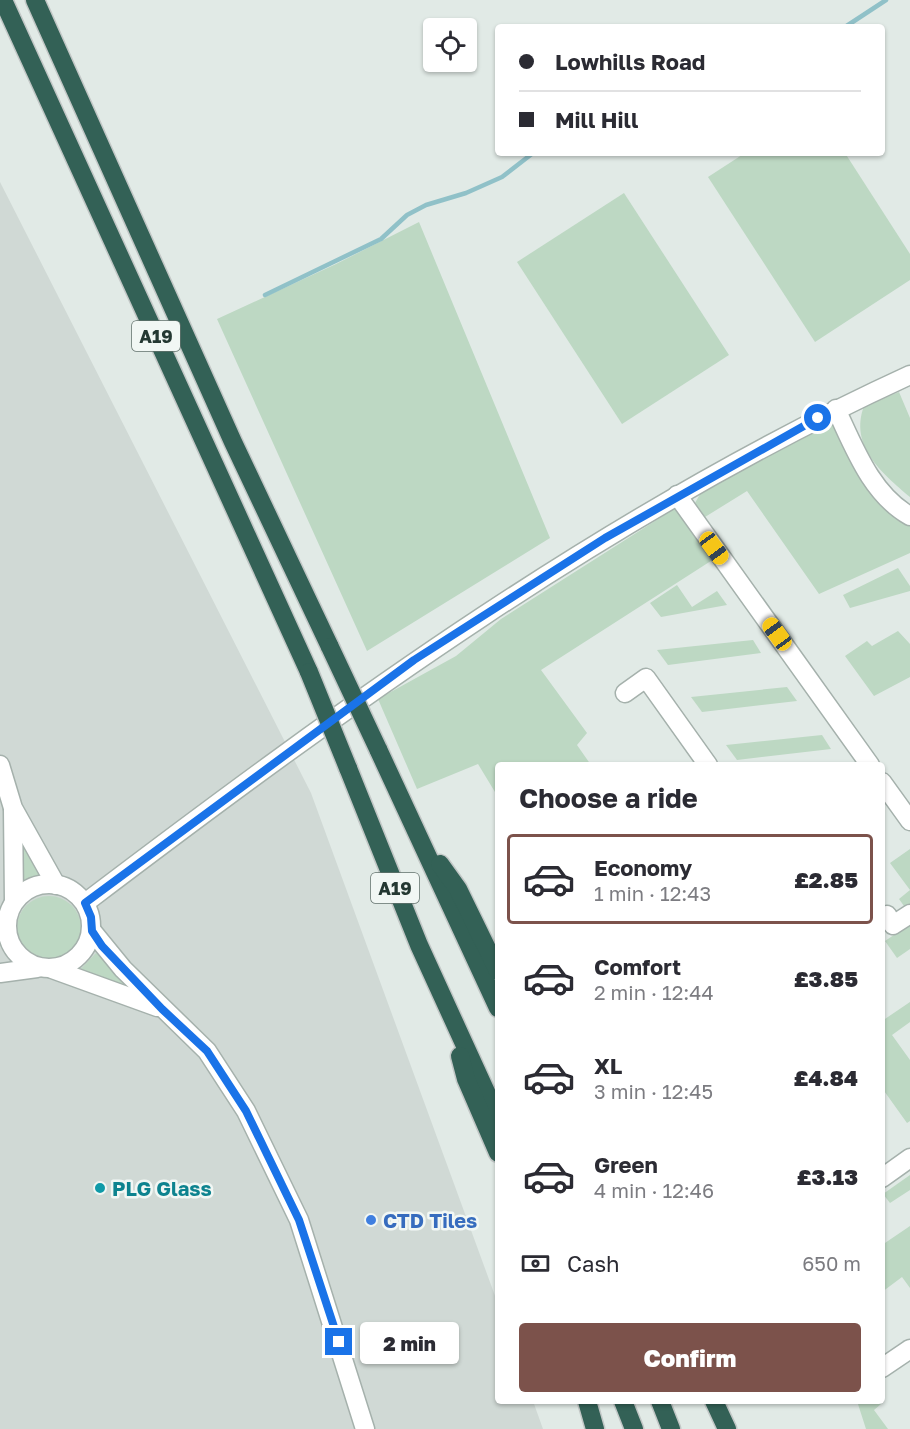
<!DOCTYPE html>
<html lang="en">
<head>
<meta charset="utf-8">
<style>
	:root { --surface:#fff; --page:#f7f7f7; --text:#2b2b33; --muted:#7c7c81; --line:#e1e1e2; --accent:#7c524b }
	body { margin:0; font-family:"Golos Text",sans-serif; background:var(--page); color:var(--text); height:100vh; display:flex; flex-direction:column; font-size:22px; white-space:nowrap }
	* { box-sizing:border-box; margin:0 }
	p { font-size:20px; color:var(--muted) }
	.icon { flex:none; width:33px; height:33px; fill:none; stroke:currentColor; stroke-width:2; stroke-linecap:round; stroke-linejoin:round }
	.map { position:relative; flex:1; overflow:hidden }
	.sheet { position:absolute; left:495px; top:762px; width:390px; height:642px; display:flex; flex-direction:column; background:var(--surface); border-radius:6px; box-shadow:0 2px 4px #0004 }
	.sheet>* { flex:none }
	.top-card { position:absolute; left:495px; top:24px; width:390px; height:132px; border-radius:6px; box-shadow:0 2px 4px #0004; display:grid; align-content:center; height:132px; padding:0 24px; background:var(--surface) }
	.controls { position:absolute; left:423px; top:18px; display:grid; gap:12px }
	.controls a { display:grid; place-items:center; width:54px; height:54px; border-radius:6px; background:var(--surface); box-shadow:0 2px 4px #0004; font-size:30px }
	.end { position:absolute; width:27px; height:27px; margin:-14px; border:8px solid #1a73e8; background:#fff; box-shadow:0 0 0 3px #fff }
	.from { border-radius:50% }
	.bubble { position:absolute; height:42px; border-radius:6px; background:var(--surface); box-shadow:0 2px 4px #0004; font-size:20px; font-weight:800; line-height:42px; text-align:center }
	.car { position:absolute; width:18px; height:36px; margin:-18px -9px; border-radius:8px; box-shadow:0 0 4px 2px #0007; background:linear-gradient(#f5c518 24%,#345 0 40%,#f5c518 0 76%,#345 0 86%,#f5c518 0) }
	.top-card b { display:flex; align-items:center; gap:21px; height:57px; font-size:22px }
	.top-card b+b { border-top:2px solid var(--line) }
	.top-card i { width:15px; height:15px; background:var(--text) }
	ul { padding:0; list-style:none }
	li { display:flex; align-items:center; gap:18px; height:90px; margin:0 12px 9px; padding:0 12px; border:3px solid transparent; border-radius:6px }
	li div { flex:1 }
	li b { display:block; font-size:22px }
	li em { font-style:normal; font-weight:800 }
	li.active { border-color:var(--accent) }
	li>.icon { width:54px; height:54px; stroke-width:1.5 }
	h2 { padding:0 24px; font-size:27px; line-height:72px }
	.pay { display:flex; align-items:center; gap:15px; height:66px; padding:0 24px; font-size:22px }
	.pay p { margin-inline-start:auto }
	.cta { display:flex; gap:12px; margin-top:auto; padding:12px 24px }
	.cta a { flex:1; height:69px; border-radius:6px; background:var(--accent); color:#fff; font-size:24px; font-weight:800; line-height:69px; text-align:center }
	.map>svg:first-child { display:block }
	.built { fill:#d0d9d5 }
	.green { fill:#bdd8c3 }
	.lines { fill:none; stroke-linecap:round; stroke-linejoin:round }
	.stream { stroke:#90c1c8; stroke-width:4.5 }
	.minor-casing { stroke:#a5b1ac; stroke-width:21 }
	.highway-casing { stroke:#c2c7c6; stroke-width:21 }
	.minor { stroke:#fff; stroke-width:18 }
	.highway { stroke:#336156; stroke-width:18 }
	.highway-bridge-casing { stroke:#c2c7c6; stroke-width:21; stroke-linecap:butt }
	.highway-bridge { stroke:#336156; stroke-width:18 }
	.route { stroke:#1a73e8; stroke-width:8 }
	.culture-dot { fill:#0f9aa8; stroke:#f1f7f4; stroke-width:2 }
	.shop-dot { fill:#3f7fe0; stroke:#f1f7f4; stroke-width:2 }
	.labels { text-anchor:middle; dominant-baseline:central; stroke-width:5; stroke-linejoin:round; paint-order:stroke }
	.shield { fill:#f1f7f4; stroke:#62716c; stroke-width:1.5 }
	.shield-label { font-size:18px; font-weight:bold; fill:#243832 }
	.culture-label { font-size:20px; font-weight:bold; fill:#0d838f; stroke:#f1f7f4; text-anchor:start }
	.shop-label { font-size:20px; font-weight:bold; fill:#366cbe; stroke:#f1f7f4; text-anchor:start }
</style>
</head>
<body>
<div class="map">
<svg width="910" height="1429" viewBox="0 0 910 1429">
	<rect width="100%" height="100%" fill="#e1eae6"/>
	<!-- built -->
	<polygon class="built" points="0,182 311,793 498,1304 498,1401 533,1401 543,1429 0,1429"/>
	<!-- green -->
	<g class="green">
		<polygon points="745,153 845,153 910,254 910,280 815,342 708,177"/>
		<polygon points="624,193 729,355 622,424 517,262"/>
		<polygon points="419,222 550,538 367,651 217,319 336,264"/>
		<path d="M899 392 910 418V497C882 473 849 446 864 406Z"/>
		<polygon points="831,418 910,523 910,553 819,594 747,491 705,517 695,503 704,487"/>
		<polygon points="677,507 714,559 541,670 587,733 577,745 591,765 498,765 498,797 478,764 417,789 378,699 456,656 501,619"/>
		<polygon points="898,568 910,586 910,591 850,608 843,595"/>
		<polygon points="677,585 692,607 717,591 727,605 661,617 650,603"/>
		<polygon points="898,631 910,644 910,677 874,696 845,656 867,641 872,646"/>
		<polygon points="753,640 761,653 668,665 657,650"/>
		<polygon points="787,687 797,701 702,712 691,697"/>
		<polygon points="822,735 831,749 737,760 726,745"/>
		<polygon points="20,834 39,876 19,881"/>
		<polygon points="910,849 910,908 904,906 899,899 910,890 890,863"/>
		<circle cx="49" cy="928" r="32"/>
		<polygon points="910,924 910,949 897,958 885,941"/>
		<polygon points="96,953 136,989 134,991 79,971"/>
		<polygon points="910,1002 910,1022 892,1035 910,1060 910,1121 907,1123 882,1088 882,1021"/>
		<polygon points="910,1175 910,1190 890,1203 883,1194"/>
		<polygon points="910,1226 910,1288 902,1277 882,1292 882,1245"/>
		<polygon points="857,1401 879,1401 881,1404 874,1410 888,1429 866,1429"/>
	</g>
	<g class="lines">
		<!-- stream -->
		<g class="stream">
			<polyline points="845,27 886,0"/>
			<polyline points="265,295 381,239 407,215 426,205 466,193 502,177 533,153"/>
		</g>
		<defs>
			<g id="minor">
				<path d="M836 409C854 447 871 494 910 516"/>
				<polyline points="677,495 870,765"/>
				<polyline points="625,693 646,678 708,765"/>
				<polyline points="0,765 13,808 56,885"/>
				<polyline points="882,782 910,821"/>
				<polyline points="13,810 14,902"/>
				<circle cx="49" cy="926" r="42"/>
				<path d="M85 903C346 705 611 512 910 375"/>
				<polyline points="887,915 893,925 910,914"/>
				<polyline points="92,931 123,969 207,1051 246,1111 299,1220 365,1429"/>
				<polyline points="52,969 157,1007"/>
				<polyline points="0,973 37,968"/>
				<polyline points="882,1178 910,1158"/>
				<polyline points="882,1368 910,1349"/>
			</g>
			<g id="highway">
				<polyline points="3,0 309,672"/>
				<polyline points="35,0 233,442 330,647"/>
				<polyline points="378,749 498,1008"/>
				<polyline points="348,768 419,945 498,1118"/>
				<polyline points="440,864 458,889 498,971"/>
				<polyline points="460,1056 466,1079 498,1153"/>
				<polyline points="587,1401 595,1429"/>
				<polyline points="623,1401 634,1429"/>
				<polyline points="660,1401 671,1429"/>
				<polyline points="714,1401 727,1429"/>
			</g>
		</defs>
		<!-- minor casing -->
		<use href="#minor" class="minor-casing"/>
		<!-- highway casing -->
		<use href="#highway" class="highway-casing"/>
		<!-- minor -->
		<use href="#minor" class="minor"/>
		<!-- highway -->
		<use href="#highway" class="highway"/>
		<defs>
			<g id="highway-bridge">
				<polyline points="330,647 378,749"/>
				<polyline points="309,672 348,768"/>
			</g>
		</defs>
		<!-- highway-bridge casing -->
		<use href="#highway-bridge" class="highway-bridge-casing"/>
		<!-- highway-bridge -->
		<use href="#highway-bridge" class="highway-bridge"/>
	</g>
	<g class="lines">
		<!-- route -->
		<polyline class="route" points="339,1342 299,1220 246,1111 207,1051 162,1009 102,946 92,931 91,917 85,903 414,660 605,538 818,418"/>
	</g>
	<!-- markers -->
	<circle class="culture-dot" cx="100" cy="1188" r="6"/>
	<circle class="shop-dot" cx="371" cy="1220" r="6"/>
	<g class="labels">
		<!-- shield labels -->
		<g class="shield">
			<rect x="132" y="321" width="48" height="30" rx="4.5"/>
			<rect x="371" y="873" width="48" height="30" rx="4.5"/>
		</g>
		<g class="shield-label">
			<text x="156" y="336">A19</text>
			<text x="395" y="888">A19</text>
		</g>
		<!-- culture labels -->
		<g class="culture-label">
			<text x="112" y="1188">PLG Glass</text>
		</g>
		<!-- shop labels -->
		<g class="shop-label">
			<text x="383" y="1220">CTD Tiles</text>
		</g>
	</g>
</svg>
<div class="controls">
<a><svg class="icon" aria-label="locate" viewBox="0 0 24 24"><circle cx="12" cy="12" r="6"/><path d="M12 2v4M12 18v4M2 12h4M18 12h4"/></svg></a>
</div>
<i class="end from" style="left:818px;top:418px"></i>
<i class="end" style="left:339px;top:1342px"></i>
<div class="bubble" style="left:360px;top:1322px;width:99px">2 min</div>
<i class="car" style="left:714px;top:548px;rotate:144deg"></i>
<i class="car" style="left:777px;top:634px;rotate:324deg"></i>
<div class="top-card">
<b><i class="from"></i>Lowhills Road</b>
<b><i></i>Mill Hill</b>
</div>
<section class="sheet">
<h2>Choose a ride</h2>
<ul>
<li class="active"><svg class="icon" aria-label="car" viewBox="0 0 24 24"><path d="M5 17H2v-5l4-1 3-4h7l3 4 3 1v5h-3M9 17h6M6 11h13"/><circle cx="7" cy="17" r="2"/><circle cx="17" cy="17" r="2"/></svg><div><b>Economy</b><p>1 min · 12:43</p></div><em>£2.85</em></li>
<li><svg class="icon" aria-label="car" viewBox="0 0 24 24"><path d="M5 17H2v-5l4-1 3-4h7l3 4 3 1v5h-3M9 17h6M6 11h13"/><circle cx="7" cy="17" r="2"/><circle cx="17" cy="17" r="2"/></svg><div><b>Comfort</b><p>2 min · 12:44</p></div><em>£3.85</em></li>
<li><svg class="icon" aria-label="car" viewBox="0 0 24 24"><path d="M5 17H2v-5l4-1 3-4h7l3 4 3 1v5h-3M9 17h6M6 11h13"/><circle cx="7" cy="17" r="2"/><circle cx="17" cy="17" r="2"/></svg><div><b>XL</b><p>3 min · 12:45</p></div><em>£4.84</em></li>
<li><svg class="icon" aria-label="car" viewBox="0 0 24 24"><path d="M5 17H2v-5l4-1 3-4h7l3 4 3 1v5h-3M9 17h6M6 11h13"/><circle cx="7" cy="17" r="2"/><circle cx="17" cy="17" r="2"/></svg><div><b>Green</b><p>4 min · 12:46</p></div><em>£3.13</em></li>
</ul>
<div class="pay"><svg class="icon" aria-label="cash" viewBox="0 0 24 24"><path d="M3 7h18v10H3z"/><circle cx="12" cy="12" r="2"/></svg>Cash<p>650 m</p></div>
<div class="cta"><a>Confirm</a></div>
</section>
</div>
</body>
</html>
